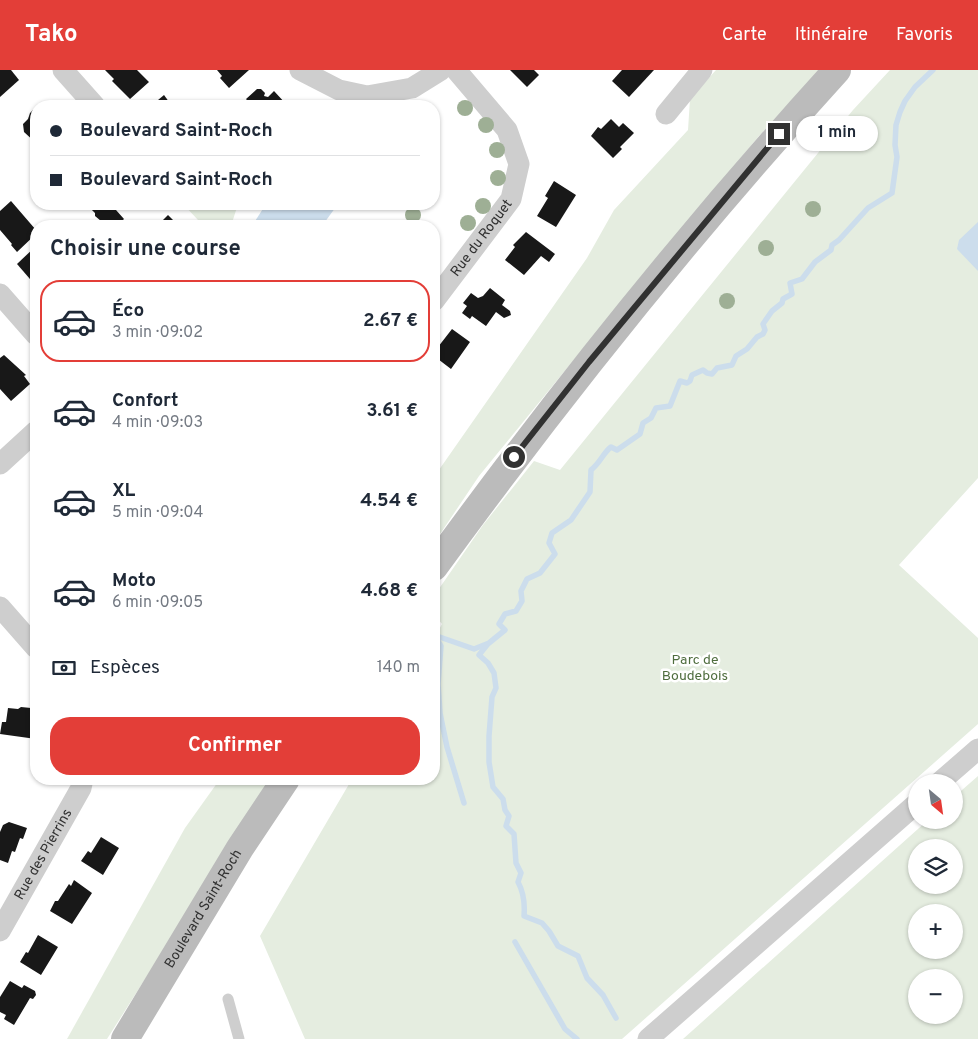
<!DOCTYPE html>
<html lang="fr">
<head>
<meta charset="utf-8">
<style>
	:root { --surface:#fff; --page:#f2f2f3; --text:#1f2937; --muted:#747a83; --line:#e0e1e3; --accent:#e33e38 }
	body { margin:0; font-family:Overpass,sans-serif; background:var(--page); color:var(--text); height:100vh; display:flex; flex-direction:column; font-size:19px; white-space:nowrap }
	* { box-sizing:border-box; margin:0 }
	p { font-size:16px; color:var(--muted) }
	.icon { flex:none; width:28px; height:28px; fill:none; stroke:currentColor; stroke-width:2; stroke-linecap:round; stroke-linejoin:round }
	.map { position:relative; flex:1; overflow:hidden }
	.panel { position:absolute; left:30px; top:150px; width:410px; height:565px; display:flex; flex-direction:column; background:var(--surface); border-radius:20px; box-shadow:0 1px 4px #0004 }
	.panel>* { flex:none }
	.guide { position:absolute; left:30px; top:30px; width:410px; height:110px; border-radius:20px; box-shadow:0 1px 4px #0004; display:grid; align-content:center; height:110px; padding:0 20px; background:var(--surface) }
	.needle { width:32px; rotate:151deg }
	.tools { position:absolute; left:908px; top:704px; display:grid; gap:10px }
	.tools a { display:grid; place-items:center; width:55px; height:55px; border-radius:50%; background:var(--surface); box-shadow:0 1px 4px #0004; font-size:25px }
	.end { position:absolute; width:22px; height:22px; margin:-11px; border:6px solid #313131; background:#fff; box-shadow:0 0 0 2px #fff }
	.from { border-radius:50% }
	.bubble { position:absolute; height:35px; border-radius:18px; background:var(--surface); box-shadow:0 1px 4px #0004; font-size:16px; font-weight:700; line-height:35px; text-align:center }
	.guide b { display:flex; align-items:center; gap:18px; height:48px; font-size:19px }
	.guide b+b { border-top:1px solid var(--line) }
	.guide i { width:12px; height:12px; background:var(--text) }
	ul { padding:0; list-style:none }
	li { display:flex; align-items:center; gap:15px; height:82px; margin:0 10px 8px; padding:0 10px; border:2px solid transparent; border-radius:20px }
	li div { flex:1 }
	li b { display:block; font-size:19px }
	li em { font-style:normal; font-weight:700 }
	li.selected { border-color:var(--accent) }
	li>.icon { width:45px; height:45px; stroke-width:1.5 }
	h2 { padding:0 20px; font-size:22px; line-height:60px }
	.pay { display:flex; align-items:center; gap:12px; height:55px; padding:0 20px; font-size:19px }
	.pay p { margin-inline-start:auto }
	.action { display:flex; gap:10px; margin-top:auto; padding:10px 20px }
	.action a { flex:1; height:58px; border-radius:20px; background:var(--accent); color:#fff; font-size:20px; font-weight:700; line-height:58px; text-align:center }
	header { display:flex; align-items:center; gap:30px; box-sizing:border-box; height:70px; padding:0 25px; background:var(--accent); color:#fff }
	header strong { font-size:24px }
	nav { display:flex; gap:28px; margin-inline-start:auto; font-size:18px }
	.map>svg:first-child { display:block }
	.green { fill:#e5ede0; fill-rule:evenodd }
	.water { fill:#ccddec }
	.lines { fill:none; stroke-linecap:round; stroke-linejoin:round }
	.stream { stroke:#ccddec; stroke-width:5.5 }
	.building { fill:#181818 }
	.service { stroke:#cecece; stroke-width:11 }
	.minor { stroke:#cecece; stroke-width:21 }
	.secondary { stroke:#bbb; stroke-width:28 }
	.tree { fill:#9eaf95 }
	.route { stroke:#313131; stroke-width:6 }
	.labels { text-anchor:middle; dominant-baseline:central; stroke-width:5; stroke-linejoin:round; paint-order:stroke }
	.street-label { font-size:14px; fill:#313131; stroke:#fff }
	.park-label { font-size:14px; fill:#4f6d3e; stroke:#fff }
</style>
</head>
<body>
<header>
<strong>Tako</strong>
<nav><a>Carte</a><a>Itinéraire</a><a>Favoris</a></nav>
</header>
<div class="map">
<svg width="978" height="969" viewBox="0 0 978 969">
	<rect width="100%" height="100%" fill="#fff"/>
	<!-- green -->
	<g class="green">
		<polygon points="716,0 820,0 759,66 612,243 479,406 434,473 434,407 587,188 614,140 688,60 690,29"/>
		<polygon points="890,0 978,0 978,408 899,495 978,568 978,654 622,969 305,969 260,866 352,709 434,709 434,569 442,554 434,544 434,526 483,455 534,391 560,400 853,40"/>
		<polygon points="187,134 238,134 231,156 200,156 198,150 185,136"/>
		<path d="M978 706V969H683L928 750H954V727ZM916 778H954V815H916ZM954 842V880H916V842ZM916 908H954V945H916Z"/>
		<polygon points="220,709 272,709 107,969 67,969 185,758"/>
	</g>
	<!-- water -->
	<g class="water">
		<polygon points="266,134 338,134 322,156 252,156"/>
		<polygon points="978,152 978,201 957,179 959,170"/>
	</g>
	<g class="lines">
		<!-- stream -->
		<g class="stream">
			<path d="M434 565 474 579 489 573 505 560 499 554 505 544 516 541 522 531 521 521 527 509 540 503 555 484 549 473 552 463 571 450 590 422 591 400C601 392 603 383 611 377L617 380 640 364 643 353 651 348 656 338 670 336 680 311 687 313 690 311 692 305 703 300 707 303 712 304 717 298 732 295 736 286 747 279 757 267 763 264 765 260 763 254 772 241 782 233 783 229 792 224 790 213 802 209 815 192 831 180 832 175 839 170 868 138 892 123 897 87 895 75 896 55 900 42 905 31 915 17 933 0"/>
			<polyline points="434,565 441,576 438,614 440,643 447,677 464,733"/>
			<path d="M487 575 479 585 488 593 494 603 496 618 492 627 489 666V692L493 717 503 729 505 740 509 746 506 756 514 764 516 793 521 803 518 812C524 823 525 834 524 846L542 853 549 861 558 876 578 886 587 908 603 925 616 948"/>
			<polyline points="515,872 565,959 577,969"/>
		</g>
	</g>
	<!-- building -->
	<g class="building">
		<polygon points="0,0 11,0 19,10 0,27"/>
		<polygon points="105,0 137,0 149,12 130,29 112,11 114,9"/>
		<polygon points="217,0 249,0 229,18 220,8 222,6"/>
		<polygon points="510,0 534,0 539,5 527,17"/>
		<polygon points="622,0 654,0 629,27 612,11"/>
		<polygon points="257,19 261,19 265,23 264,26 268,27 274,21 286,34 284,36 249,36 251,35 246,29"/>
		<polygon points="164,25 172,36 151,36"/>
		<polygon points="36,37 36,73 24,62 23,54 28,49 30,43"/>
		<polygon points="611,49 619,57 623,53 634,63 620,77 622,79 613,88 591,66 598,57 601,59"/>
		<polygon points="554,111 576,125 556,157 537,146 548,128 545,126"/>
		<polygon points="11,131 36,160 36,164 17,182 11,175 12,174 0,160 0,141"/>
		<polygon points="86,134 122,134 116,140 124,149 117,156 107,156 95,146 95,143"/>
		<polygon points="168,145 175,152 171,156 163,150"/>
		<polygon points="526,162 555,184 549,192 541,186 524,205 505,190 515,177 513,175"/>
		<polygon points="36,176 36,216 17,194"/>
		<polygon points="490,218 505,230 502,235 510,241 511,245 504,248 496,242 486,256 472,246 470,249 462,243 467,236 463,233 471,223 478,228 483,226"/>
		<polygon points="452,259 470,272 451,299 434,286 434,274 438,277"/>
		<polygon points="4,285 26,305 24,306 30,314 11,331 0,319 0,288"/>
		<polygon points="32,633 36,634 36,669 0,664 2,652 6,652 8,638 18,639 21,637 31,638"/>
		<polygon points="9,752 27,758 23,769 20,768 15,782 12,781 8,793 0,790 0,762 3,755"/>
		<polygon points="101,767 119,778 103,805 81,791 88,781 91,783"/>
		<polygon points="74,810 92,823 72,854 50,841 55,831 58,831 69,814 71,816"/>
		<polygon points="38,865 58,877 41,905 20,892 26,882 28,883"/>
		<polygon points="10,911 22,918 24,915 35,921 36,925 33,929 30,928 14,955 4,949 6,945 0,942 0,927"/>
	</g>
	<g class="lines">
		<!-- service -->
		<polyline class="service" points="228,929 239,969"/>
		<!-- minor -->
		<g class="minor">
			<polyline points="63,0 95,36"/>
			<polyline points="300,0 339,20 367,26 412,18 441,0"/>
			<polyline points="666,44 702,0"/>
			<polyline points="0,224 36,265"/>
			<path id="s1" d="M434 231 511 129 519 94 507 60 456 0"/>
			<polyline points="0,394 36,361"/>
			<polyline points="0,537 36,578"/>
			<polyline points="940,712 978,679"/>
			<path id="s2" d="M0 861 81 718 83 709"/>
			<polyline points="648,969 916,734"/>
		</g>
		<!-- secondary -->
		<g class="secondary">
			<path d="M434 497C560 324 693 158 837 0"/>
			<path id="s3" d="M125 969 240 778 286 709"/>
		</g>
	</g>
	<!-- trees -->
	<g class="tree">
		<circle cx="465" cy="38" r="8"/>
		<circle cx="486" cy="55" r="8"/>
		<circle cx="497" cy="80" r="8"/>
		<circle cx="498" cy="108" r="8"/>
		<circle cx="483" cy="136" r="8"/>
		<circle cx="813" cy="139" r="8"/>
		<circle cx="413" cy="145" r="8"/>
		<circle cx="468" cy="153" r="8"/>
		<circle cx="766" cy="178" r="8"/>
		<circle cx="727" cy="231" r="8"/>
	</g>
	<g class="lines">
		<!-- route -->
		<polyline class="route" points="514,387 589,292 779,64"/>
	</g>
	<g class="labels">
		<!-- street labels -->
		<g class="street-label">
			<text stroke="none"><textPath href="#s1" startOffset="79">Rue du Roquet</textPath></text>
			<text stroke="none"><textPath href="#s2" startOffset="88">Rue des Pierrins</textPath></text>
			<text stroke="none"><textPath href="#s3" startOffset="152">Boulevard Saint-Roch</textPath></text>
		</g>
		<!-- park labels -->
		<g class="park-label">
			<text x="695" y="590">Parc de<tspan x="695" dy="16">Boudebois</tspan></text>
		</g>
	</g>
</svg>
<div class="tools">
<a><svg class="needle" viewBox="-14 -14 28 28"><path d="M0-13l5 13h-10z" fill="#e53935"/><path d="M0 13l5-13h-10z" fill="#747a83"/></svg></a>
<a><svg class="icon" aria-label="layers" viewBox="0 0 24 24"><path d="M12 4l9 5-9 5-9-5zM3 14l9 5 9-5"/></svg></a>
<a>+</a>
<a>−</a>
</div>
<i class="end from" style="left:514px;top:387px"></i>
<i class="end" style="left:779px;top:64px"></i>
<div class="bubble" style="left:796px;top:46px;width:82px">1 min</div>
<div class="guide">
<b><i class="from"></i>Boulevard Saint-Roch</b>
<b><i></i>Boulevard Saint-Roch</b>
</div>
<section class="panel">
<h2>Choisir une course</h2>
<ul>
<li class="selected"><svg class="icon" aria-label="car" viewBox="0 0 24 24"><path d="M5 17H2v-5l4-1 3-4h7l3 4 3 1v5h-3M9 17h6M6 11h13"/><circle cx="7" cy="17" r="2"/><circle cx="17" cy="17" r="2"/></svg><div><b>Éco</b><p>3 min · 09:02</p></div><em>2.67 €</em></li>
<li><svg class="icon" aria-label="car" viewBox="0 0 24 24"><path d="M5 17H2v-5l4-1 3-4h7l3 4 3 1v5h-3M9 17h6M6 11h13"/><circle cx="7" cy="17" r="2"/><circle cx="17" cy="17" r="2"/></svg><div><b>Confort</b><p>4 min · 09:03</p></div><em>3.61 €</em></li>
<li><svg class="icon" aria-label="car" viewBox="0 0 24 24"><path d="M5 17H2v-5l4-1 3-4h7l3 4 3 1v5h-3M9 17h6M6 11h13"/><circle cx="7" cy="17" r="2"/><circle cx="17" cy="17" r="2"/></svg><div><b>XL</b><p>5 min · 09:04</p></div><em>4.54 €</em></li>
<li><svg class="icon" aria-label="car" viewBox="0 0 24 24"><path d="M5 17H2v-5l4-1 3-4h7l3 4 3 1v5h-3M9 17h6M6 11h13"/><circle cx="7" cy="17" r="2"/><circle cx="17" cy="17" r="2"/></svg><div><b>Moto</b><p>6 min · 09:05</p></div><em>4.68 €</em></li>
</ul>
<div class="pay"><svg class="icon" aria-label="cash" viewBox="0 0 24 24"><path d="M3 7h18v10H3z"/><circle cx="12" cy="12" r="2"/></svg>Espèces<p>140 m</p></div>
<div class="action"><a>Confirmer</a></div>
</section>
</div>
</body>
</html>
